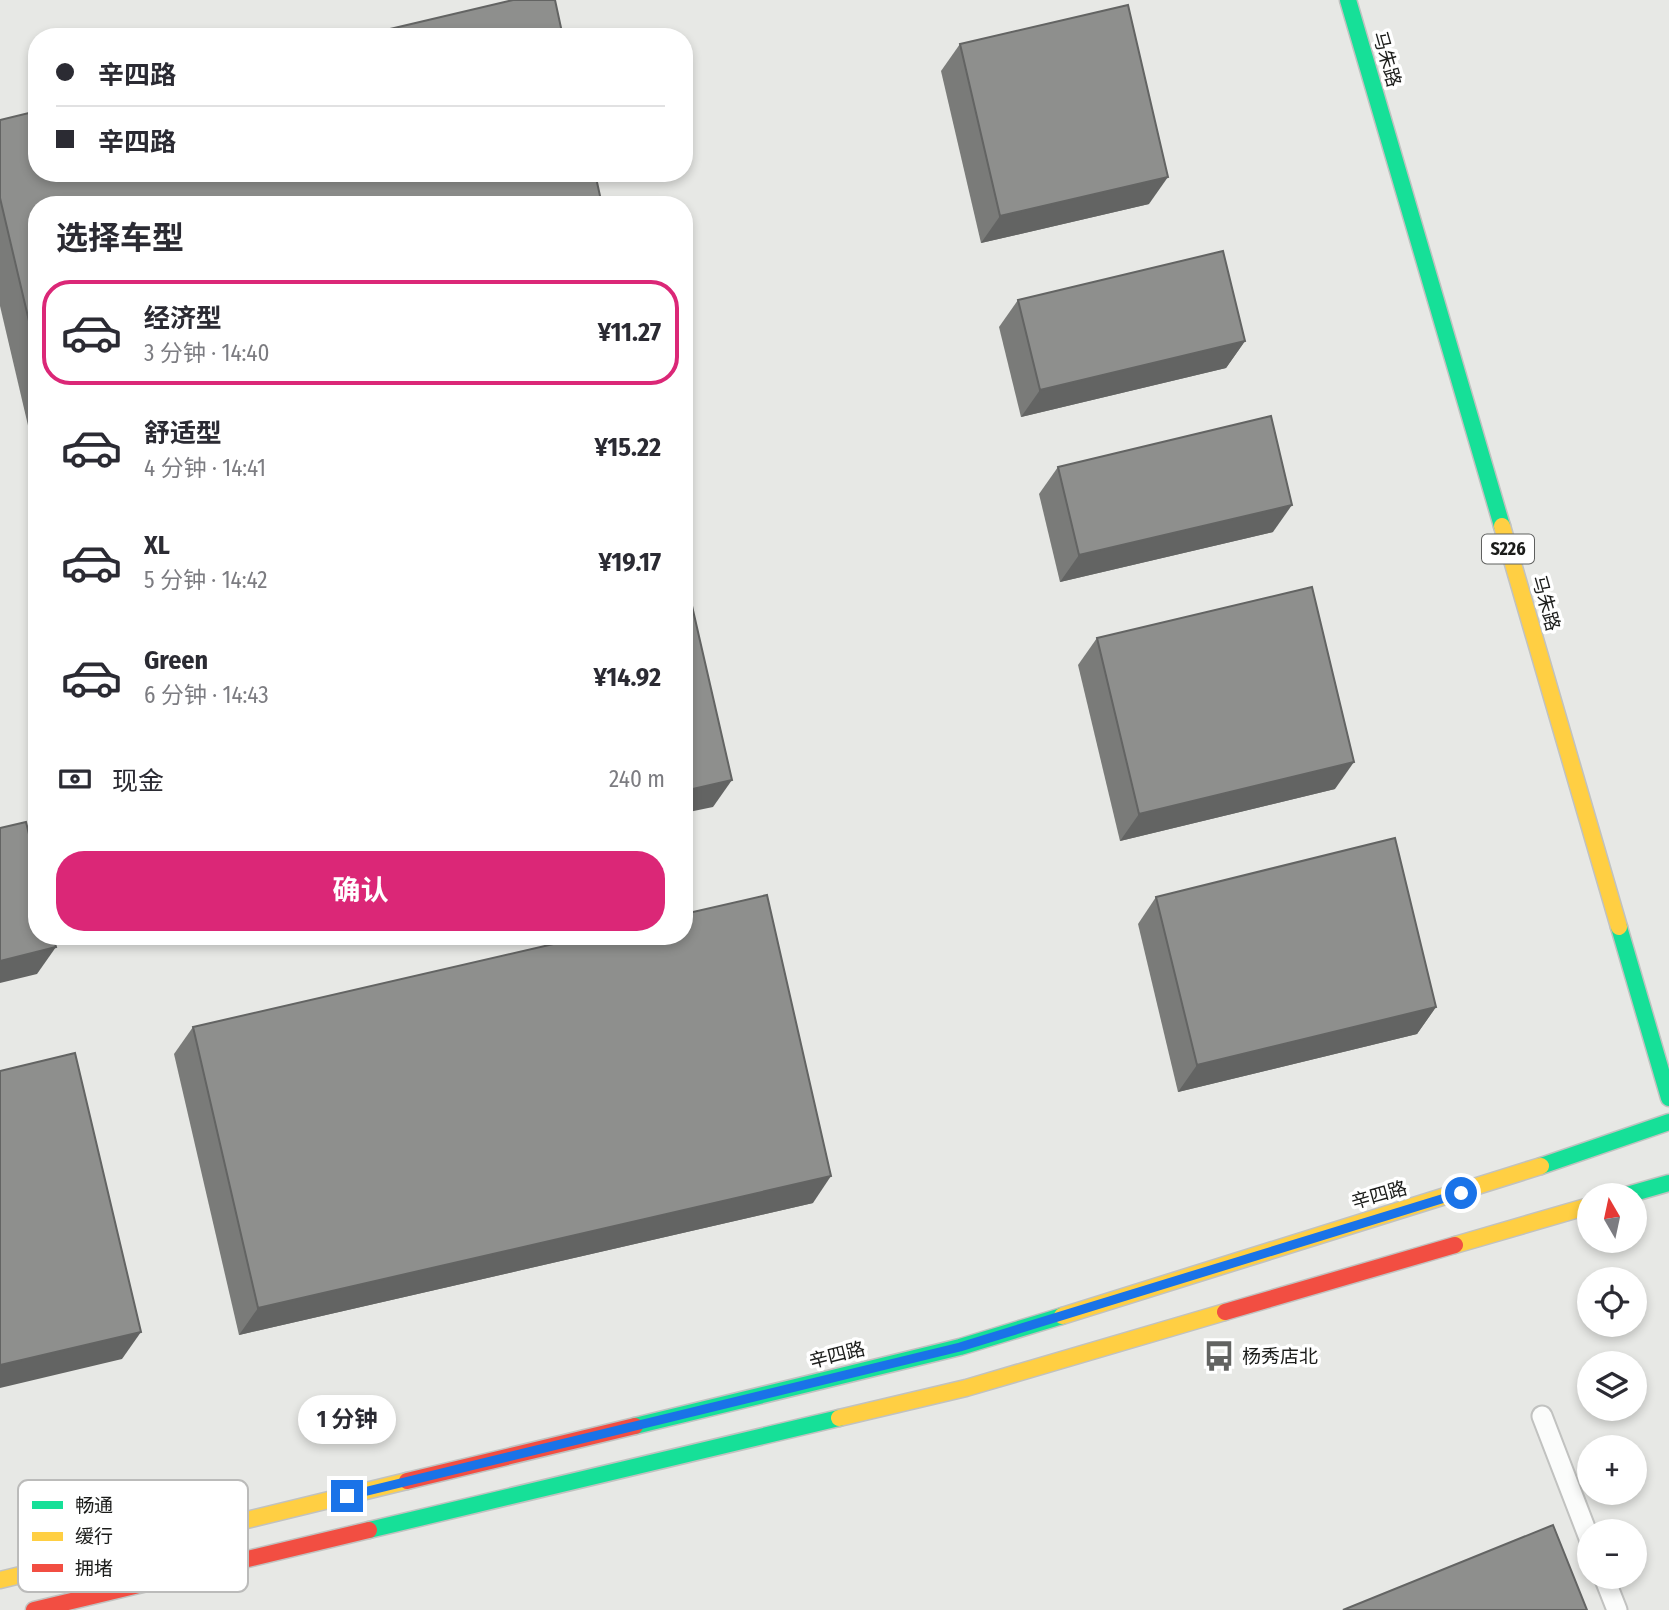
<!DOCTYPE html>
<html lang="zh">
<head>
<meta charset="utf-8">
<style>
	:root { --surface:#fff; --page:#f2f2f3; --text:#2b2b33; --muted:#7c7c81; --line:#e1e1e2; --accent:#db2777 }
	body { margin:0; font-family:"Fira Sans Condensed","Noto Sans SC",sans-serif; background:var(--page); color:var(--text); height:100vh; display:flex; flex-direction:column; font-size:26px; white-space:nowrap }
	* { box-sizing:border-box; margin:0 }
	p { font-size:23px; color:var(--muted) }
	.icon { flex:none; width:38px; height:38px; fill:none; stroke:currentColor; stroke-width:2; stroke-linecap:round; stroke-linejoin:round }
	.map { position:relative; flex:1; overflow:hidden }
	.drawer { position:absolute; left:28px; top:196px; width:665px; height:749px; display:flex; flex-direction:column; background:var(--surface); border-radius:28px; box-shadow:0 4px 10px #0003 }
	.drawer>* { flex:none }
	.banner { position:absolute; left:28px; top:28px; width:665px; height:154px; border-radius:28px; box-shadow:0 4px 10px #0003; display:grid; align-content:center; height:154px; padding:0 28px; background:var(--surface) }
	.needle { width:46px; rotate:351deg }
	.fabs { position:absolute; left:1577px; top:1183px; display:grid; gap:14px }
	.fabs a { display:grid; place-items:center; width:70px; height:70px; border-radius:50%; background:var(--surface); box-shadow:0 4px 10px #0003; font-size:35px }
	.end { position:absolute; width:32px; height:32px; margin:-16px; border:9px solid #1a73e8; background:#fff; box-shadow:0 0 0 4px #fff }
	.from { border-radius:50% }
	.bubble { position:absolute; height:49px; border-radius:24px; background:var(--surface); box-shadow:0 4px 10px #0003; font-size:23px; font-weight:700; line-height:49px; text-align:center }
	.banner b { display:flex; align-items:center; gap:24px; height:66px; font-size:26px }
	.banner b+b { border-top:2px solid var(--line) }
	.banner i { width:18px; height:18px; background:var(--text) }
	ul { padding:0; list-style:none }
	li { display:flex; align-items:center; gap:21px; height:105px; margin:0 14px 10px; padding:0 14px; border:4px solid transparent; border-radius:28px }
	li div { flex:1 }
	li b { display:block; font-size:26px }
	li em { font-style:normal; font-weight:700 }
	li.active { border-color:var(--accent) }
	li>.icon { width:63px; height:63px; stroke-width:1.5 }
	h2 { padding:0 28px; font-size:32px; line-height:84px }
	.pay { display:flex; align-items:center; gap:18px; height:77px; padding:0 28px; font-size:26px }
	.pay p { margin-inline-start:auto }
	.button { display:flex; gap:14px; margin-top:auto; padding:14px 28px }
	.button a { flex:1; height:80px; border-radius:28px; background:var(--accent); color:#fff; font-size:28px; font-weight:700; line-height:80px; text-align:center }
	.map>svg:first-child { display:block }
	.lines { fill:none; stroke-linecap:round; stroke-linejoin:round }
	.lane-casing { stroke:#c1c2c0; stroke-width:23 }
	.fast-casing { stroke:#c1c2c0; stroke-width:19 }
	.slow-casing { stroke:#c1c2c0; stroke-width:19 }
	.jam-casing { stroke:#c1c2c0; stroke-width:19 }
	.lane { stroke:#fbfcfb; stroke-width:19 }
	.fast { stroke:#16e098; stroke-width:16 }
	.slow { stroke:#ffcf43; stroke-width:16 }
	.jam { stroke:#f24e42; stroke-width:16 }
	.wall { fill:#7a7b79 }
	.shaded-wall { fill:#636463 }
	.building { fill:#8e8f8d; stroke:#636463; stroke-width:2 }
	.route { stroke:#1a73e8; stroke-width:9 }
	.labels { text-anchor:middle; dominant-baseline:central; stroke-width:7; stroke-linejoin:round; paint-order:stroke }
	.shield { fill:#fff; stroke:#5f605f; stroke-width:2 }
	.shield-label { font-size:18px; font-weight:bold; fill:#1b1c1a }
	.street-label { font-size:19px; fill:#1b1c1a; stroke:#fff }
	.poi-label { font-size:19px; fill:#1b1c1a; stroke:#fff; text-anchor:start }
	.key { fill:#fff; stroke:#bbbbba; stroke-width:2 }
	.key-label { font-size:19px; fill:#1b1c1a }
</style>
</head>
<body>
<div class="map">
<svg width="1669" height="1610" viewBox="0 0 1669 1610">
	<rect width="100%" height="100%" fill="#e7e8e5"/>
	<g class="lines">
		<defs>
			<g id="lane">
				<polyline points="1542,1416 1589,1538"/>
				<polyline points="1604,1577 1617,1610"/>
			</g>
			<g id="fast">
				<polyline points="1348,0 1502,526"/>
				<polyline points="1619,927 1669,1098"/>
				<polyline points="1541,1166 1669,1122"/>
				<polyline points="1627,1195 1669,1183"/>
				<polyline points="635,1426 960,1347 1062,1316"/>
				<polyline points="369,1530 839,1418"/>
			</g>
			<g id="slow">
				<polyline points="1502,526 1619,927"/>
				<polyline points="1455,1245 1589,1206"/>
				<polyline points="1062,1316 1541,1166"/>
				<polyline points="839,1418 966,1388 1225,1312"/>
				<polyline points="0,1580 407,1481"/>
			</g>
			<g id="jam">
				<polyline points="1225,1312 1455,1245"/>
				<polyline points="407,1481 635,1426"/>
				<polyline points="34,1610 369,1530"/>
			</g>
		</defs>
		<!-- lane casing -->
		<use href="#lane" class="lane-casing"/>
		<!-- fast casing -->
		<use href="#fast" class="fast-casing"/>
		<!-- slow casing -->
		<use href="#slow" class="slow-casing"/>
		<!-- jam casing -->
		<use href="#jam" class="jam-casing"/>
		<!-- lane -->
		<use href="#lane" class="lane"/>
		<!-- fast -->
		<use href="#fast" class="fast"/>
		<!-- slow -->
		<use href="#slow" class="slow"/>
		<!-- jam -->
		<use href="#jam" class="jam"/>
	</g>
	<!-- wall -->
	<g class="wall">
		<polygon points="960,44 1149,204 981,243 941,71"/>
		<polygon points="0,120 37,205 37,432 30,434 0,306"/>
		<polygon points="1018,300 1245,341 1226,368 1021,417 999,327"/>
		<polygon points="1058,467 1273,532 1060,582 1039,494"/>
		<polygon points="1097,638 1335,789 1120,841 1078,665"/>
		<polygon points="1156,897 1436,1007 1417,1034 1178,1092 1138,924"/>
		<polygon points="193,1027 813,1203 239,1335 174,1054"/>
	</g>
	<!-- shaded-wall -->
	<g class="shaded-wall">
		<polygon points="1168,177 1149,204 981,243 1000,216"/>
		<polygon points="1245,341 1226,368 1021,417 1040,390"/>
		<polygon points="37,424 37,432 30,434"/>
		<polygon points="1292,505 1273,532 1060,582 1079,555"/>
		<polygon points="1354,762 1335,789 1120,841 1139,814"/>
		<polygon points="732,780 713,807 684,813 684,791"/>
		<polygon points="56,947 37,974 0,983 0,961"/>
		<polygon points="1436,1007 1417,1034 1178,1092 1197,1065"/>
		<polygon points="831,1176 813,1203 239,1335 258,1308"/>
		<polygon points="141,1332 122,1359 0,1388 0,1365"/>
	</g>
	<!-- building -->
	<g class="building">
		<polygon points="513,0 555,0 563,37 356,37"/>
		<polygon points="1128,5 1168,177 1000,216 960,44"/>
		<polygon points="37,111 37,173 595,173 602,205 37,205 37,355 0,198 0,120"/>
		<polygon points="1223,251 1245,341 1040,390 1018,300"/>
		<polygon points="1271,416 1292,505 1079,555 1058,467"/>
		<polygon points="684,571 732,780 684,791"/>
		<polygon points="1312,587 1354,762 1139,814 1097,638"/>
		<polygon points="26,822 37,867 37,936 53,936 56,947 0,961 0,828"/>
		<polygon points="1395,838 1436,1007 1197,1065 1156,897"/>
		<polygon points="767,895 831,1176 258,1308 193,1027 588,936 684,936 684,914"/>
		<polygon points="75,1053 141,1332 0,1365 0,1071"/>
		<polygon points="1553,1525 1587,1610 1343,1610"/>
	</g>
	<g class="lines">
		<!-- route -->
		<polyline class="route" points="347,1496 960,1347 1461,1193"/>
	</g>
	<!-- icons -->
	<defs>
		<symbol id="bus-bare" viewBox="-9 -9 18 18"><path d="M-5-6H5V4H4V6H2V4H-2V6H-4V4H-5ZM-3.5-4V0h7V-4ZM-3.5 1.2v1.5H-2V1.2ZM2 1.2v1.5H3.5V1.2Z" fill="#626361" stroke="#fff" stroke-width="2.5" paint-order="stroke"/></symbol>
	</defs>
	<g fill-rule="evenodd">
		<use href="#bus-bare" x="1197" y="1334" width="44" height="44"/>
	</g>
	<g class="labels">
		<!-- shield labels -->
		<rect class="shield" x="1482" y="534.5" width="52" height="29" rx="5"/>
		<g class="shield-label">
			<text x="1508" y="549">S226</text>
		</g>
		<!-- street labels -->
		<g class="street-label">
			<text transform="translate(1387 59) rotate(74)">马朱路</text>
			<text transform="translate(1546 603) rotate(74)">马朱路</text>
			<text transform="translate(1379 1195) rotate(-16)">辛四路</text>
			<text transform="translate(837 1355) rotate(-14)">辛四路</text>
		</g>
		<!-- poi labels -->
		<g class="poi-label">
			<text x="1242" y="1356">杨秀店北</text>
		</g>
	</g>
	<!-- legend -->
	<rect x="18" y="1480" width="230" height="112" rx="10" class="key"/>
	<rect x="32" y="1501" width="31" height="8" fill="#16e098"/>
	<rect x="32" y="1532" width="31" height="9" fill="#ffcf43"/>
	<rect x="32" y="1564" width="31" height="8" fill="#f24e42"/>
	<g class="key-label">
		<text x="75" y="1512">畅通</text>
		<text x="75" y="1543">缓行</text>
		<text x="75" y="1575">拥堵</text>
	</g>
</svg>
<div class="fabs">
<a><svg class="needle" viewBox="-14 -14 28 28"><path d="M0-13l5 13h-10z" fill="#e53935"/><path d="M0 13l5-13h-10z" fill="#7c7c81"/></svg></a>
<a><svg class="icon" aria-label="locate" viewBox="0 0 24 24"><circle cx="12" cy="12" r="6"/><path d="M12 2v4M12 18v4M2 12h4M18 12h4"/></svg></a>
<a><svg class="icon" aria-label="layers" viewBox="0 0 24 24"><path d="M12 4l9 5-9 5-9-5zM3 14l9 5 9-5"/></svg></a>
<a>+</a>
<a>−</a>
</div>
<i class="end from" style="left:1461px;top:1193px"></i>
<i class="end" style="left:347px;top:1496px"></i>
<div class="bubble" style="left:298px;top:1395px;width:98px">1 分钟</div>
<div class="banner">
<b><i class="from"></i>辛四路</b>
<b><i></i>辛四路</b>
</div>
<section class="drawer">
<h2>选择车型</h2>
<ul>
<li class="active"><svg class="icon" aria-label="car" viewBox="0 0 24 24"><path d="M5 17H2v-5l4-1 3-4h7l3 4 3 1v5h-3M9 17h6M6 11h13"/><circle cx="7" cy="17" r="2"/><circle cx="17" cy="17" r="2"/></svg><div><b>经济型</b><p>3 分钟 · 14:40</p></div><em>¥11.27</em></li>
<li><svg class="icon" aria-label="car" viewBox="0 0 24 24"><path d="M5 17H2v-5l4-1 3-4h7l3 4 3 1v5h-3M9 17h6M6 11h13"/><circle cx="7" cy="17" r="2"/><circle cx="17" cy="17" r="2"/></svg><div><b>舒适型</b><p>4 分钟 · 14:41</p></div><em>¥15.22</em></li>
<li><svg class="icon" aria-label="car" viewBox="0 0 24 24"><path d="M5 17H2v-5l4-1 3-4h7l3 4 3 1v5h-3M9 17h6M6 11h13"/><circle cx="7" cy="17" r="2"/><circle cx="17" cy="17" r="2"/></svg><div><b>XL</b><p>5 分钟 · 14:42</p></div><em>¥19.17</em></li>
<li><svg class="icon" aria-label="car" viewBox="0 0 24 24"><path d="M5 17H2v-5l4-1 3-4h7l3 4 3 1v5h-3M9 17h6M6 11h13"/><circle cx="7" cy="17" r="2"/><circle cx="17" cy="17" r="2"/></svg><div><b>Green</b><p>6 分钟 · 14:43</p></div><em>¥14.92</em></li>
</ul>
<div class="pay"><svg class="icon" aria-label="cash" viewBox="0 0 24 24"><path d="M3 7h18v10H3z"/><circle cx="12" cy="12" r="2"/></svg>现金<p>240 m</p></div>
<div class="button"><a>确认</a></div>
</section>
</div>
</body>
</html>
